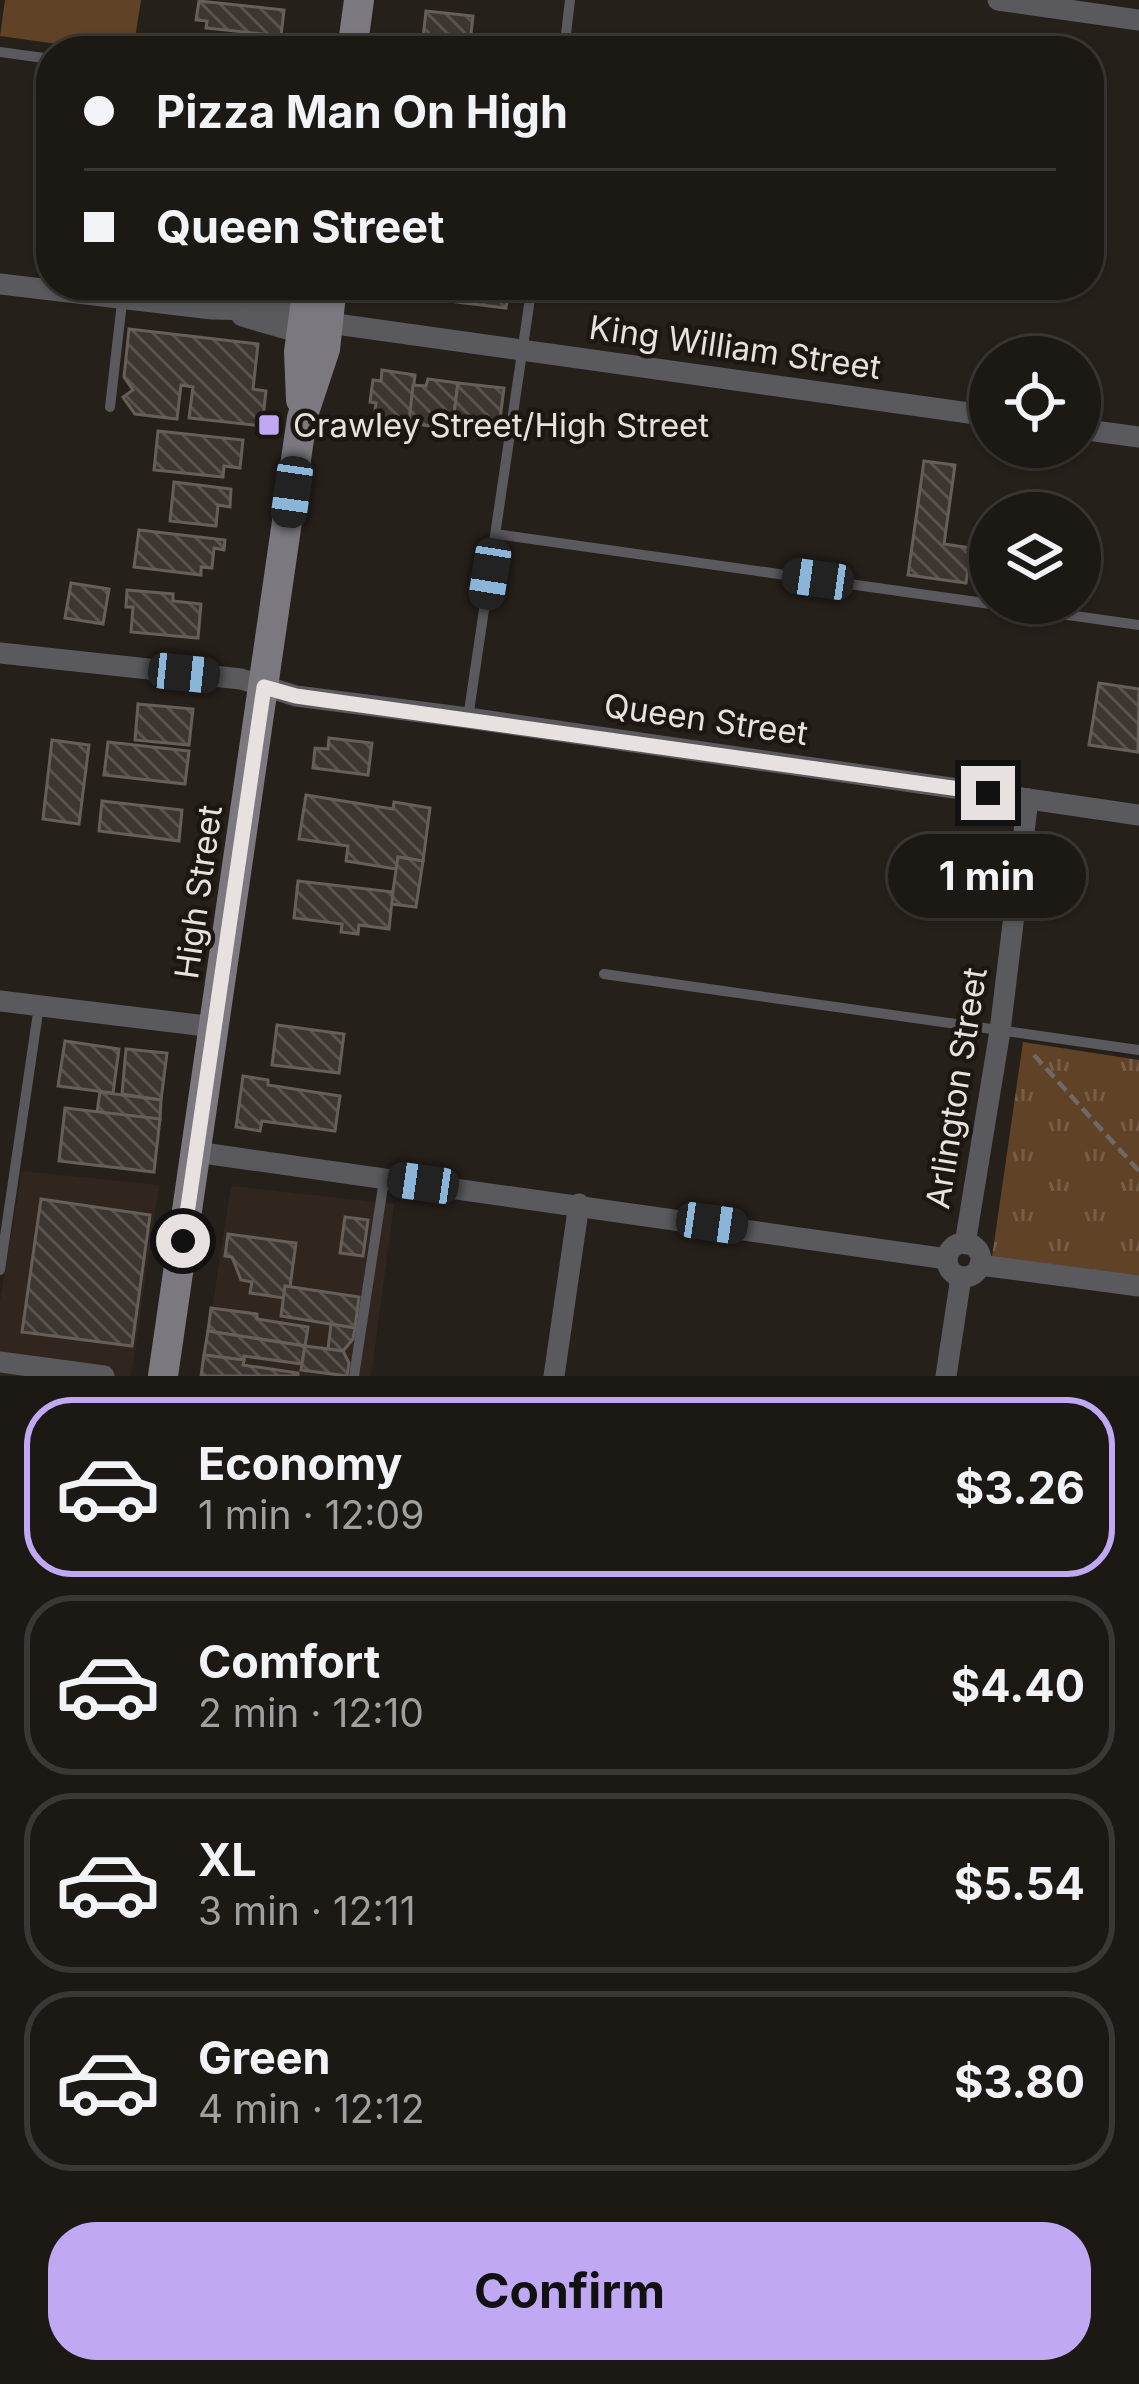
<!DOCTYPE html>
<html lang="en">
<head>
<meta charset="utf-8">
<style>
	:root { --surface:#1c1814; --page:#292522; --text:#f1f3f6; --muted:#a0a0a0; --line:#3a3734; --accent:#c1a8f3 }
	body { margin:0; font-family:Inter,sans-serif; background:var(--page); color:var(--text); height:100vh; display:flex; flex-direction:column; font-size:45px; white-space:nowrap }
	* { box-sizing:border-box; margin:0 }
	p { font-size:39px; color:var(--muted) }
	.icon { flex:none; width:66px; height:66px; fill:none; stroke:currentColor; stroke-width:2; stroke-linecap:round; stroke-linejoin:round }
	.map { position:relative; height:1376px; overflow:hidden }
	.drawer { display:flex; flex-direction:column; background:var(--surface); flex:1 }
	.drawer>* { flex:none }
	.hud { position:absolute; left:36px; top:36px; width:1068px; height:264px; border-radius:48px; box-shadow:0 3px 9px #0004,0 0 0 3px var(--line); display:grid; align-content:center; height:264px; padding:0 48px; background:var(--surface) }
	.fabs { position:absolute; left:969px; top:336px; display:grid; gap:24px }
	.fabs a { display:grid; place-items:center; width:132px; height:132px; border-radius:50%; background:var(--surface); box-shadow:0 3px 9px #0004,0 0 0 3px var(--line); font-size:60px }
	.end { position:absolute; width:54px; height:54px; margin:-27px; border:15px solid #e7e2df; background:#111; box-shadow:0 0 0 6px #111 }
	.from { border-radius:50% }
	.bubble { position:absolute; height:84px; border-radius:42px; background:var(--surface); box-shadow:0 3px 9px #0004,0 0 0 3px var(--line); font-size:39px; font-weight:700; line-height:84px; text-align:center }
	.car { position:absolute; width:36px; height:72px; margin:-36px -18px; border-radius:15px; box-shadow:0 0 9px 3px #0007; background:linear-gradient(#222 24%,#8ab4d8 0 40%,#222 0 76%,#8ab4d8 0 86%,#222 0) }
	.hud b { display:flex; align-items:center; gap:42px; height:114px; font-size:45px }
	.hud b+b { border-top:3px solid var(--line) }
	.hud i { width:30px; height:30px; background:var(--text) }
	ul { padding:21px 0 0; list-style:none }
	li { display:flex; align-items:center; gap:36px; height:180px; margin:0 24px 18px; padding:0 24px; border:6px solid var(--line); border-radius:48px }
	li div { flex:1 }
	li b { display:block; font-size:45px }
	li em { font-style:normal; font-weight:700 }
	li.current { border-color:var(--accent) }
	li>.icon { width:108px; height:108px; stroke-width:1.5 }
	.primary-button { display:flex; gap:24px; margin-top:auto; padding:24px 48px }
	.primary-button a { flex:1; height:138px; border-radius:48px; background:var(--accent); color:#111; font-size:48px; font-weight:700; line-height:138px; text-align:center }
	.map>svg:first-child { display:block }
	.built { fill:#31261d }
	.park { fill:url(#park-tufts) }
	.pitch { fill:#604227 }
	.building { fill:url(#building-back-hatch); stroke:#665e58; stroke-width:3 }
	.lines { fill:none; stroke-linecap:round; stroke-linejoin:round }
	.path { stroke:#6e6964; stroke-width:4.5; stroke-dasharray:12 6; stroke-linecap:butt }
	.service { stroke:#5a595d; stroke-width:10 }
	.minor { stroke:#5a595d; stroke-width:21 }
	.secondary { stroke:#7b797f; stroke-width:30 }
	.route { stroke:#e7e2df; stroke-width:15 }
	.poi-dot { fill:#c1a8f3; stroke:#1d1712; stroke-width:4.5 }
	.labels { text-anchor:middle; dominant-baseline:central; stroke-width:9; stroke-linejoin:round; paint-order:stroke }
	.street-label { font-size:33px; fill:#e7e2df; stroke:#1d1712 }
	.poi-label { font-size:33px; fill:#e7e2df; stroke:#1d1712; text-anchor:start }
</style>
</head>
<body>
<div class="map">
<svg width="1139" height="1376" viewBox="0 0 1139 1376">
	<defs>
		<pattern id="park-tufts" width="24" height="20" patternUnits="userSpaceOnUse" patternTransform="scale(3)"><rect width="24" height="20" fill="#604227"/><path d="M3 7l-1-3M5 7V3M7 7l1-3M15 17l-1-3M17 17v-4M19 17l1-3" fill="none" stroke="#775d46"/></pattern>
		<pattern id="building-back-hatch" width="6" height="6" patternUnits="userSpaceOnUse" patternTransform="scale(3)"><rect width="6" height="6" fill="#3d3630"/><path d="M-1 5l2 2M0 0l6 6M5-1l2 2" fill="none" stroke="#59534e"/></pattern>
	</defs>
	<rect width="100%" height="100%" fill="#26201b"/>
	<!-- built -->
	<g class="built">
		<polygon points="22,1171 159,1185 131,1376 0,1376 0,1301"/>
		<polygon points="231,1186 394,1204 371,1376 202,1376"/>
	</g>
	<!-- park -->
	<polygon class="park" points="1023,1042 1139,1060 1139,1278 992,1257"/>
	<!-- pitch -->
	<polygon class="pitch" points="5,0 141,0 133,51 108,51 0,36"/>
	<!-- building -->
	<g class="building">
		<polygon points="199,1 284,10 281,36 206,28 207,21 196,20"/>
		<polygon points="426,11 473,16 469,51 422,47"/>
		<polygon points="458,285 509,285 506,308 456,302"/>
		<polygon points="129,329 258,344 253,389 266,391 262,426 189,418 193,387 181,385 177,419 135,414 123,397 133,390 124,377"/>
		<polygon points="382,370 415,375 409,423 374,419 376,403 370,402 373,380 381,381"/>
		<polygon points="428,379 458,383 452,429 409,423 413,385 426,386"/>
		<polygon points="458,383 504,388 498,435 452,429"/>
		<polygon points="158,431 243,440 240,468 224,466 223,477 154,470"/>
		<polygon points="924,461 955,465 944,544 971,548 966,583 908,575"/>
		<polygon points="174,482 231,489 230,507 218,505 216,526 170,521"/>
		<polygon points="139,530 225,540 224,550 214,548 212,568 201,567 201,575 134,567"/>
		<polygon points="71,583 109,589 103,624 65,618"/>
		<polygon points="127,590 173,594 173,601 201,604 198,638 131,632 133,607 126,607"/>
		<polygon points="1099,683 1139,689 1138,752 1089,745"/>
		<polygon points="138,704 193,709 189,745 135,740"/>
		<polygon points="329,738 372,743 368,775 313,768 315,748 328,749"/>
		<polygon points="52,740 89,745 79,824 43,819"/>
		<polygon points="108,742 189,751 185,784 104,775"/>
		<polygon points="306,795 393,809 394,802 430,808 423,861 398,857 396,869 346,861 348,846 299,839"/>
		<polygon points="102,801 182,810 179,841 99,831"/>
		<polygon points="398,857 423,861 416,907 391,904"/>
		<polygon points="298,881 393,892 389,929 359,925 358,934 341,932 342,924 294,918"/>
		<polygon points="277,1025 344,1034 339,1073 272,1065"/>
		<polygon points="65,1041 119,1049 113,1093 58,1086"/>
		<polygon points="126,1049 167,1053 161,1100 122,1094"/>
		<polygon points="243,1076 268,1080 268,1085 340,1096 335,1131 262,1121 260,1131 236,1127"/>
		<polygon points="100,1092 161,1100 160,1119 97,1112"/>
		<polygon points="65,1108 160,1119 154,1172 59,1161"/>
		<polygon points="41,1199 150,1215 132,1346 22,1332"/>
		<polygon points="345,1217 368,1220 363,1256 340,1253"/>
		<polygon points="228,1234 296,1243 290,1287 285,1286 284,1298 250,1293 252,1282 241,1280 232,1257 225,1256"/>
		<polygon points="285,1286 359,1297 355,1328 281,1316"/>
		<polygon points="211,1308 257,1314 257,1319 308,1327 305,1346 208,1331"/>
		<polygon points="331,1324 355,1328 353,1339 343,1351 328,1349"/>
		<polygon points="208,1331 305,1346 302,1364 244,1356 244,1360 204,1355"/>
		<polygon points="305,1346 343,1351 349,1363 347,1376 301,1370"/>
		<polygon points="204,1355 244,1360 243,1365 298,1373 298,1376 201,1376"/>
	</g>
	<g class="lines">
		<!-- path -->
		<polyline class="path" points="1034,1055 1139,1171"/>
		<!-- service -->
		<g class="service">
			<polyline points="564,51 570,0"/>
			<polyline points="0,52 51,59"/>
			<polyline points="110,407 124,285"/>
			<polyline points="496,534 1139,625"/>
			<polyline points="468,718 532,285"/>
			<polyline points="604,974 1139,1050"/>
			<polyline points="0,1270 39,1006"/>
			<polyline points="354,1376 384,1180"/>
		</g>
		<!-- minor -->
		<g class="minor">
			<polyline points="998,0 1139,20"/>
			<polyline points="0,284 212,309 303,311"/>
			<polyline points="242,316 301,333"/>
			<polyline points="329,323 990,416"/>
			<polyline points="1080,429 1139,437"/>
			<polyline points="0,653 241,679 296,696 468,718 1139,815"/>
			<polyline points="0,1001 214,1027"/>
			<polyline points="196,1152 947,1259"/>
			<circle cx="964" cy="1260" r="17"/>
			<polyline points="965,1244 1000,1031 1028,799"/>
			<polyline points="980,1265 1139,1286"/>
			<polyline points="0,1362 104,1376"/>
			<polyline points="554,1376 579,1204"/>
			<polyline points="946,1376 961,1277"/>
		</g>
		<!-- secondary -->
		<g class="secondary">
			<polyline points="352,51 359,0"/>
			<polyline points="301,400 299,352 308,285"/>
			<polyline points="163,1376 302,418 325,349 332,285"/>
		</g>
	</g>
	<g class="lines">
		<!-- route -->
		<polyline class="route" points="183,1241 264,687 296,696 988,793"/>
	</g>
	<!-- markers -->
	<rect class="poi-dot" x="257" y="413" width="24" height="24" rx="6"/>
	<g class="labels">
		<!-- street labels -->
		<g class="street-label">
			<text transform="translate(735 347) rotate(8)">King William Street</text>
			<text transform="translate(706 719) rotate(8)">Queen Street</text>
			<text transform="translate(198 892) rotate(-82)">High Street</text>
			<text transform="translate(956 1088) rotate(-81)">Arlington Street</text>
		</g>
		<!-- poi labels -->
		<g class="poi-label">
			<text x="293" y="425">Crawley Street/High Street</text>
		</g>
	</g>
</svg>
<div class="fabs">
<a><svg class="icon" aria-label="locate" viewBox="0 0 24 24"><circle cx="12" cy="12" r="6"/><path d="M12 2v4M12 18v4M2 12h4M18 12h4"/></svg></a>
<a><svg class="icon" aria-label="layers" viewBox="0 0 24 24"><path d="M12 4l9 5-9 5-9-5zM3 14l9 5 9-5"/></svg></a>
</div>
<i class="end from" style="left:183px;top:1241px"></i>
<i class="end" style="left:988px;top:793px"></i>
<div class="bubble" style="left:888px;top:834px;width:198px">1 min</div>
<i class="car" style="left:292px;top:492px;rotate:188deg"></i>
<i class="car" style="left:490px;top:574px;rotate:189deg"></i>
<i class="car" style="left:818px;top:579px;rotate:278deg"></i>
<i class="car" style="left:184px;top:673px;rotate:96deg"></i>
<i class="car" style="left:423px;top:1183px;rotate:278deg"></i>
<i class="car" style="left:712px;top:1223px;rotate:98deg"></i>
<div class="hud">
<b><i class="from"></i>Pizza Man On High</b>
<b><i></i>Queen Street</b>
</div>
</div>
<section class="drawer">
<ul>
<li class="current"><svg class="icon" aria-label="car" viewBox="0 0 24 24"><path d="M5 17H2v-5l4-1 3-4h7l3 4 3 1v5h-3M9 17h6M6 11h13"/><circle cx="7" cy="17" r="2"/><circle cx="17" cy="17" r="2"/></svg><div><b>Economy</b><p>1 min · 12:09</p></div><em>$3.26</em></li>
<li><svg class="icon" aria-label="car" viewBox="0 0 24 24"><path d="M5 17H2v-5l4-1 3-4h7l3 4 3 1v5h-3M9 17h6M6 11h13"/><circle cx="7" cy="17" r="2"/><circle cx="17" cy="17" r="2"/></svg><div><b>Comfort</b><p>2 min · 12:10</p></div><em>$4.40</em></li>
<li><svg class="icon" aria-label="car" viewBox="0 0 24 24"><path d="M5 17H2v-5l4-1 3-4h7l3 4 3 1v5h-3M9 17h6M6 11h13"/><circle cx="7" cy="17" r="2"/><circle cx="17" cy="17" r="2"/></svg><div><b>XL</b><p>3 min · 12:11</p></div><em>$5.54</em></li>
<li><svg class="icon" aria-label="car" viewBox="0 0 24 24"><path d="M5 17H2v-5l4-1 3-4h7l3 4 3 1v5h-3M9 17h6M6 11h13"/><circle cx="7" cy="17" r="2"/><circle cx="17" cy="17" r="2"/></svg><div><b>Green</b><p>4 min · 12:12</p></div><em>$3.80</em></li>
</ul>
<div class="primary-button"><a>Confirm</a></div>
</section>
</body>
</html>
